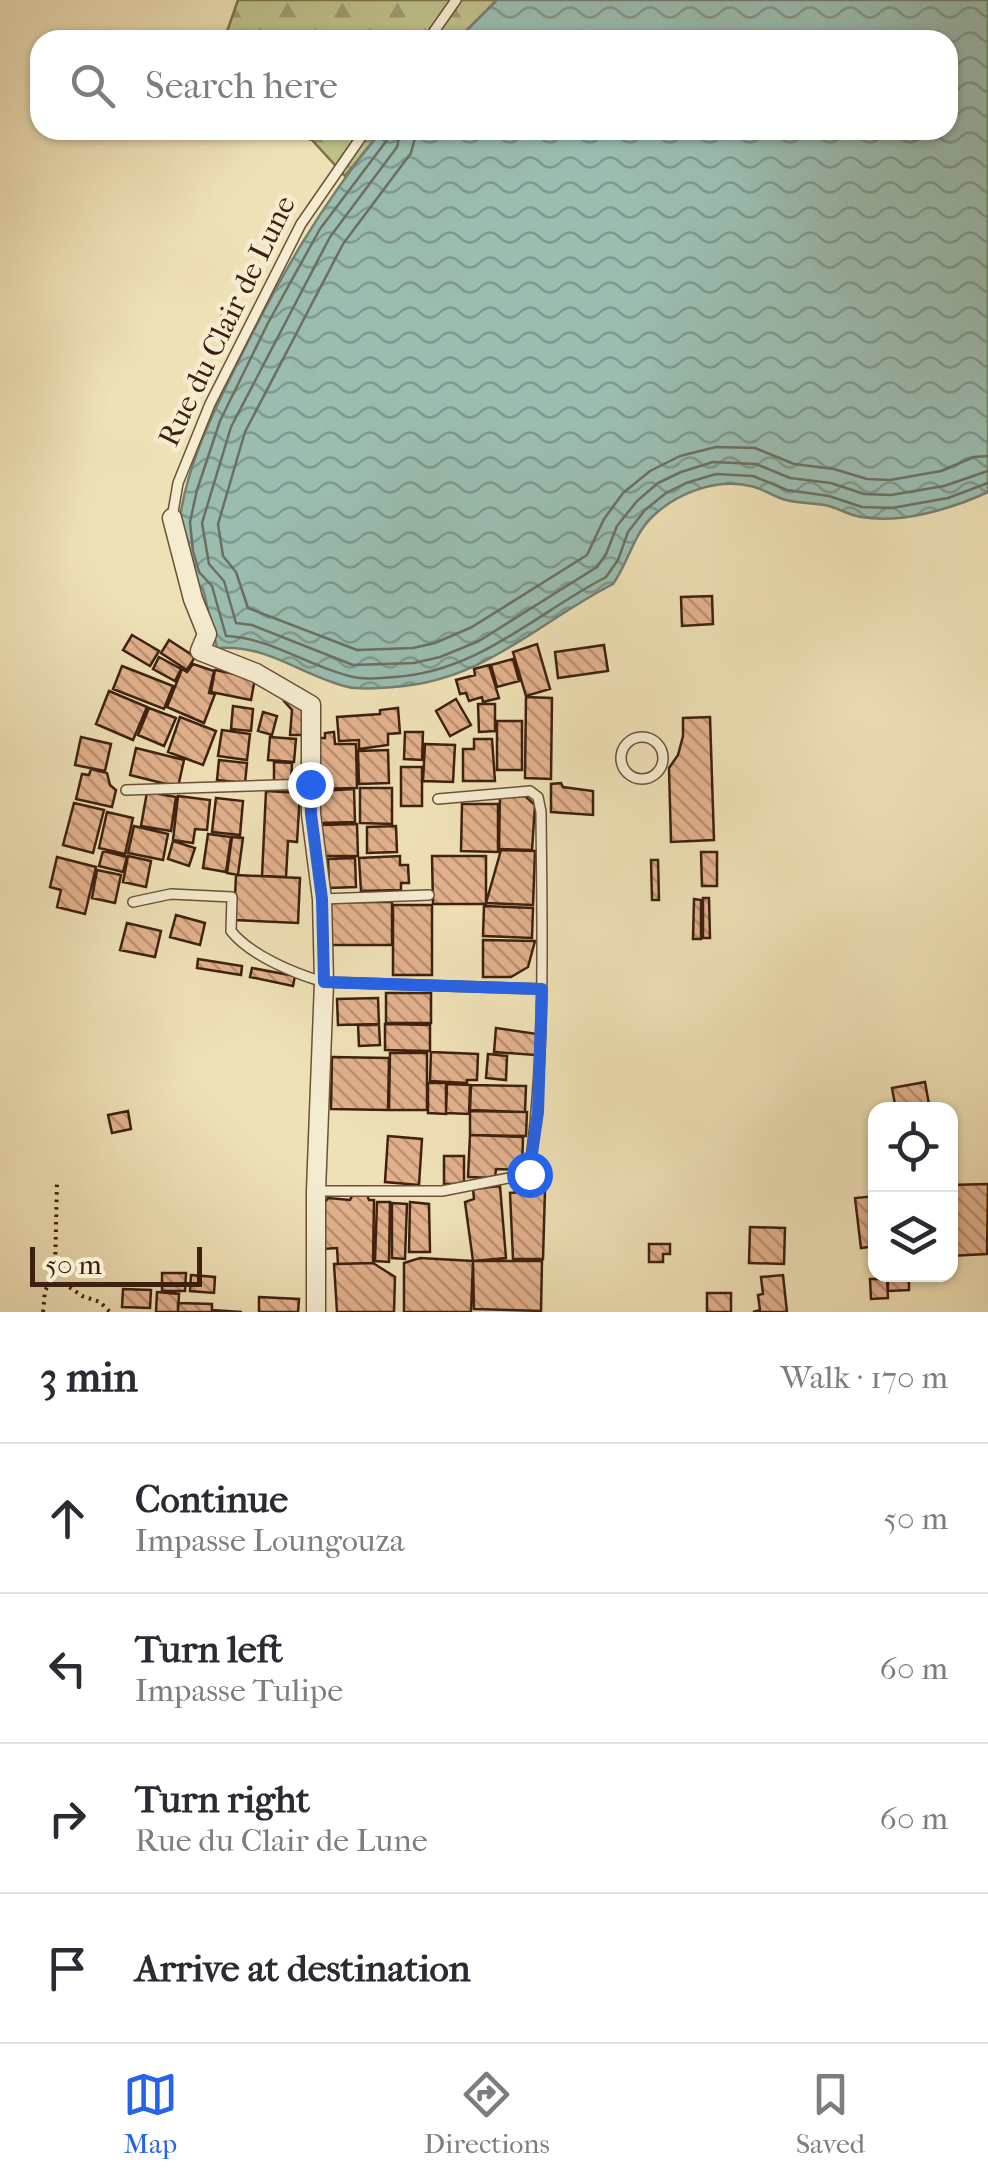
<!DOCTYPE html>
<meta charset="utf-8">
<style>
:root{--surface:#fff;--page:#f2f2f3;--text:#2b2b33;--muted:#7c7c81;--line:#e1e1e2;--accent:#2563eb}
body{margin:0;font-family:"IM FELL French Canon",serif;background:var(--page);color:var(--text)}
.controls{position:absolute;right:30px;bottom:30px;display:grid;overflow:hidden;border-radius:20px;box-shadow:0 2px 8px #0004}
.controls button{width:90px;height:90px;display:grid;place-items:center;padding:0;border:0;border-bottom:2px solid var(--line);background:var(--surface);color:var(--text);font:50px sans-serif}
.scale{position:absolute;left:30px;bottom:25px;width:172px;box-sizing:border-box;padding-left:10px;border:5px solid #3d210f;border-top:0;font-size:28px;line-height:35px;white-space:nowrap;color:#3d210f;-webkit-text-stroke:8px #f5ecd0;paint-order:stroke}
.stop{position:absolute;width:30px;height:30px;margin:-22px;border:8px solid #2563eb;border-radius:50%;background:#fff}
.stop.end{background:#2563eb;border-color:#fff;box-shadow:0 2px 10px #0008}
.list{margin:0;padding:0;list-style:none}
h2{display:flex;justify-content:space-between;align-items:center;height:130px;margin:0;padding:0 40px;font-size:42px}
h2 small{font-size:32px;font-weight:400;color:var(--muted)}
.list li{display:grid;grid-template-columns:65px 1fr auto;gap:30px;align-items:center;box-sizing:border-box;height:150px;padding:0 40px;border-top:2px solid var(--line)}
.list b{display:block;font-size:38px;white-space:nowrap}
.list p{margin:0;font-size:32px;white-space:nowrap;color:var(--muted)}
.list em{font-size:32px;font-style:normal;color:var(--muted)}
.icon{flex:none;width:55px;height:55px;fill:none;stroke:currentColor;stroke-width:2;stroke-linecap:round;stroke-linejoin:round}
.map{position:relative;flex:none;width:988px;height:1312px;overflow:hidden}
.search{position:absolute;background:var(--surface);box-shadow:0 2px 8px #0004;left:30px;right:30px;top:30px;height:110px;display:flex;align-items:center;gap:25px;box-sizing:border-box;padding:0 35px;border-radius:30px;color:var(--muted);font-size:38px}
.sheet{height:730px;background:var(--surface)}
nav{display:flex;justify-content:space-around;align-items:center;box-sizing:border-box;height:140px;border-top:2px solid var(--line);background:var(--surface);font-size:28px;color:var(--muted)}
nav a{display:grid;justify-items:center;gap:5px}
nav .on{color:var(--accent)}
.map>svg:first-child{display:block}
.forest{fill:url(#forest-firs);stroke:#7e714c;stroke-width:2.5}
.water{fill:url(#water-waves);stroke:#757f70;stroke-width:2.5}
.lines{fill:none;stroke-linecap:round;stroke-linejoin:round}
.shore{stroke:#6c6f60;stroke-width:2.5}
.building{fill:url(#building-back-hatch);stroke:#3d210f;stroke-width:2.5}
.lane-casing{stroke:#6a5139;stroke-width:12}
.street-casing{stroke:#6a5139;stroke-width:21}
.path{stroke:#3d210f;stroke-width:4;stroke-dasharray:2.5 5;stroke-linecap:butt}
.lane{stroke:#f5ecd0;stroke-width:9}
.street{stroke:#f5ecd0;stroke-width:18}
.route{stroke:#2563eb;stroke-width:12}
.labels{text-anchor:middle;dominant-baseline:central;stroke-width:9;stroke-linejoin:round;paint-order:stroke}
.street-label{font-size:30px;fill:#3d210f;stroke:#f5ecd0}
</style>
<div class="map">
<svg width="988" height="1312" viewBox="0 0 988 1312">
<defs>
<pattern id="forest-firs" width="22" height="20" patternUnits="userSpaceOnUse" patternTransform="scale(2.5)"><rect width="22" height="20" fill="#bfc18a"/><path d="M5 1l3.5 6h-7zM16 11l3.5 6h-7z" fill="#9c9c6f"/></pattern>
<pattern id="water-waves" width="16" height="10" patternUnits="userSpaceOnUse" patternTransform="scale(2.5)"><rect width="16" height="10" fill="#9abdb0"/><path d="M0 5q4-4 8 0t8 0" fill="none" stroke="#7f998e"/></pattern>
<pattern id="building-back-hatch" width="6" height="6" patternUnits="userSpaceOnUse" patternTransform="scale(2.5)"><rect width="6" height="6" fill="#e3b28d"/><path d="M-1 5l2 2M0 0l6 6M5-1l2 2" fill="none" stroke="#b99072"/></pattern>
</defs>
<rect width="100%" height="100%" fill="#efe1b6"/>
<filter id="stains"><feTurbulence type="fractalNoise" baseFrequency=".002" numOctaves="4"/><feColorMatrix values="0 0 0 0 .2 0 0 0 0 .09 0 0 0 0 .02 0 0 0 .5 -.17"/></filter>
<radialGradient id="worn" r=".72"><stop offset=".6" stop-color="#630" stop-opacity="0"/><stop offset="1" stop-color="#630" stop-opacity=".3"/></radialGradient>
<path class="forest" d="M238 0H497L457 40H224Z
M277 130H382L345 176 312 140Z"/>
<path class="water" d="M497 0H988V492C951 509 902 524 861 517 848 515 837 507 824 505 812 503 798 503 786 500 773 497 763 488 750 486 716 478 676 493 651 518 633 536 628 563 613 584 537 623 484 681 394 687 379 688 362 690 348 687 300 675 268 644 217 648L203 589 190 578C186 560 178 536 180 518 187 465 213 413 236 366 279 278 320 206 382 130H948V40H457Z"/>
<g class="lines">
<path class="shore" d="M389 130 387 140 320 229 268 323 220 421 197 490 190 522 193 551 199 572 212 586 226 636C270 638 306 665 349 676 363 680 379 678 394 677 478 672 535 614 606 577L618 560 628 532 645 510 666 493 686 483 716 474 753 476 787 490 829 496 862 507 892 508 948 498 988 483
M401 130 397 147 330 237 231 427 202 523 209 564 224 581 236 623 252 625 353 665 414 663 440 657 479 641 597 567 606 554 617 526 637 501 658 483 681 472 713 462 756 464 790 478 831 483 864 494 891 495 944 486 988 471
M417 130 411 153 343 244 245 432 218 524 223 556 236 572 248 608 357 650 413 648 435 643 472 627 587 555 604 519 623 493 650 471 680 456 716 447 755 448 794 464 834 469 867 479 890 480 941 471 974 457 988 456"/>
</g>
<path class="building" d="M228 305 242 312 233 328 219 320Z
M712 596 713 624 682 626 681 597Z
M132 635 159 651 150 666 123 650Z
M169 640 195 657 187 670 161 653Z
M537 644 550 689 526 696 513 652Z
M604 645 608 671 558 678 555 652Z
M159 657 181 669 175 681 153 669Z
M513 659 519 681 497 687 491 665Z
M193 664 214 671 209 693 215 694 204 723 167 707 182 669 187 672Z
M489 665 499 698 483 702 482 697 469 701 466 693 460 694 456 680 475 675 474 669Z
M122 666 173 686 164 709 113 689Z
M215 670 255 678 251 700 211 692Z
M109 691 147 707 133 740 96 724Z
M291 695 310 711 309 735H290L292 710 284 701Z
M526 697 552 698 551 779 525 778Z
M456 699 471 725 450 736 436 711Z
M478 704H495V731L479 732Z
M233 706 253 709 251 731 231 729Z
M149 708 176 718 164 746 138 735Z
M398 708 400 733 388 734V745L359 749V740L339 741 337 717 380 714V710Z
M263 712 277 716 272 735 258 731Z
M180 717 216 731 203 765 168 752Z
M710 717 714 840 671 842 669 768 678 755 683 736V718Z
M497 721H522V770H497Z
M222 730 250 734 247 760 218 756Z
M334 732 335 744H356L357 788 315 789 314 738H325V733Z
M405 732H423L422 760 404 759Z
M81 737 111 744 105 771 75 765Z
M270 737 296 739 294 762 268 760Z
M474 739H492L495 781H463V749H474Z
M425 744 455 745 453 782 423 781Z
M136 748 184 760 178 787 130 775Z
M388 750 389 783 359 784 358 751Z
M219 760 247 763 245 783 217 780Z
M274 762 292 763 291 784 274 783Z
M401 767H422V806H401Z
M91 769 107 773 110 785 116 790 112 807 76 799 82 774 89 775Z
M561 783 563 787 593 791V815L551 812V784Z
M360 788H392V824L360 823Z
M354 789 355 822 320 823 319 791Z
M266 791 300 793 297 842 288 841 286 877 262 876Z
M147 792 176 797 171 831 141 826Z
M500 795 525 796 535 805 532 850 499 849Z
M178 796 210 800 207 830 195 829 193 843 173 840Z
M216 798 243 801 240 835 212 832Z
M74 803 104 810 93 853 63 845Z
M462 804H498V852L461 851Z
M107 812 133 818 125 854 99 848Z
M357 824 358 856H322L321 825Z
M134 826 168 834 163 860 128 853Z
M396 826 397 852 367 853V827Z
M208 834 231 837 226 872 203 868Z
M232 837 243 838 238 875 227 873Z
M173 841 195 848 189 866 168 859Z
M501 850 535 851 533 905 486 903Z
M103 851 127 857 123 872 99 866Z
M701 852H717V886H702Z
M128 856 151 861 146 887 123 882Z
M400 856V865H408L409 883H401V890L361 891 359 858Z
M432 856H486V904H433Z
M57 857 96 867 85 914 57 907 61 890 50 887Z
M355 858 356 887 329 888 328 859Z
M651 860H658L659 900H652Z
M97 870 121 875 115 903 92 898Z
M236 875 300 878 298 923 234 920Z
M703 898H709L710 938H703Z
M694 899 701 900V939H693Z
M328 902H392V945H329Z
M393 905H432V975H393Z
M484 906 533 908 532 938 483 936Z
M176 915 205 923 200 945 170 937Z
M127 923 161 931 155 957 120 950Z
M483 940 535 941 528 967 511 977H483Z
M198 959 242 966 241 975 197 968Z
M252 968 295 976 293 986 250 977Z
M386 993H431V1023H386Z
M378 998 379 1024 338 1025 337 999Z
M385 1024 430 1025V1051L385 1050Z
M358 1025H379L380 1045 359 1046Z
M496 1028 537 1034 535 1055 494 1052Z
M431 1052 478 1054 477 1080H467V1083L430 1081Z
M390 1053H427V1110H389Z
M488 1054 507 1056 506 1080 486 1078Z
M332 1057 389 1058 388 1110 331 1109Z
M925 1082 930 1110H896L892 1088Z
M428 1083H446V1114L428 1113Z
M447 1084 470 1085 469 1114 446 1113Z
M471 1085 526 1086 525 1112 470 1110Z
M128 1111 131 1129 112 1133 108 1115Z
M470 1111 527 1112 526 1136 470 1135Z
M470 1135 523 1137 522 1170 496 1169 495 1178 468 1177Z
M388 1136 422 1139 419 1185 385 1182Z
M444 1156H464V1184H444Z
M988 1184 987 1254 950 1256V1185Z
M500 1186 506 1258 473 1261 465 1202 474 1199 473 1189Z
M545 1190 543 1259H513L510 1193Z
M367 1195 369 1200H374L373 1263 338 1264 337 1248 323 1249 322 1206 328 1198 350 1200 352 1196Z
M876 1196V1246L861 1248 855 1198Z
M377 1202H390L389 1262 375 1261Z
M410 1202 429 1204 430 1252H409Z
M392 1203 407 1204 405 1259 392 1258Z
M750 1227 785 1228 784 1264 749 1263Z
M649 1244H670V1254H663V1262H649Z
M420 1258 473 1261 471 1312H404V1263Z
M473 1261H542L541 1311 474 1309Z
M373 1263 395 1277 394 1312H337L334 1264Z
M162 1273H186L185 1291H162Z
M191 1275 215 1277 214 1293 190 1291Z
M783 1275 787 1312H753L760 1310 758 1295 763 1294 761 1277Z
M909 1278V1290L888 1291V1279Z
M870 1279H887L888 1298 871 1299Z
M123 1289 151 1290 150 1308 122 1307Z
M157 1292 179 1294 178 1312H156Z
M707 1293H731V1312H707Z
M259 1297 299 1299 298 1312H259Z
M178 1303 212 1304V1310L242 1312H178Z"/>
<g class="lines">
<defs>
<path id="lane" d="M428 40 456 0
M172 518 178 483 210 404 301 224 366 130
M621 758a21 21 0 1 1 42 0a21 21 0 1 1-42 0Z
M126 790 310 784
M322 899 429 895
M133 902 171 894 232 897 231 931C250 955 295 974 324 982L542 989
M316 1191H442L529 1174C546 1054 542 932 541 812L538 797 530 791 438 799"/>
<path id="street" d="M172 518 193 599 207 634 200 651 256 673 311 705V814L322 899 324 982 316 1191V1312"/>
</defs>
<use href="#lane" class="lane-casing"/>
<use href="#street" class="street-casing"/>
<path class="path" d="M48 1285 65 1284 82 1296 100 1302 110 1312
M43 1312 45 1291 55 1272 57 1182"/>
<use href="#lane" class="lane"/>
<use href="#street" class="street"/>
</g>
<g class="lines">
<path class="route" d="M310 784 311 814 322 899 324 982 542 989 538 1112 529 1174"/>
</g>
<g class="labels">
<g class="street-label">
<text transform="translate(227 321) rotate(-64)">Rue du Clair de Lune</text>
</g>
</g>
<rect width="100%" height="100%" filter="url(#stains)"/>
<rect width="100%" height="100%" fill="url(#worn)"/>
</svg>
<div class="controls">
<button><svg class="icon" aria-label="locate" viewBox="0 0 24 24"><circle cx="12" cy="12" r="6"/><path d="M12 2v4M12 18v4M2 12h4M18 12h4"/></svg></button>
<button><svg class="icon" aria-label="layers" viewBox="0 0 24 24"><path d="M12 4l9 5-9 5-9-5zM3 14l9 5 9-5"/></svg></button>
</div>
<div class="scale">50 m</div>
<div class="stop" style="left:529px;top:1174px"></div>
<div class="stop end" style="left:310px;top:784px"></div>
<div class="search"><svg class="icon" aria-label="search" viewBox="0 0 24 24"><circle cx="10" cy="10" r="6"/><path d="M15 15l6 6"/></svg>Search here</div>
</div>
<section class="sheet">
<h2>3 min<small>Walk · 170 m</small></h2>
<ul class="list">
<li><svg class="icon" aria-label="ahead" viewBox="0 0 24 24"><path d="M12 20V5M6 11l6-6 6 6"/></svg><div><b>Continue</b><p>Impasse Loungouza</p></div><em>50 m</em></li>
<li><svg class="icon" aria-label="left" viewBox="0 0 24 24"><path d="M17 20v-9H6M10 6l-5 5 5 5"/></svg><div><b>Turn left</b><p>Impasse Tulipe</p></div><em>60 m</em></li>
<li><svg class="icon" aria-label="right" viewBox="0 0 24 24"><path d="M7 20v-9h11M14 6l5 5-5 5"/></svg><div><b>Turn right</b><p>Rue du Clair de Lune</p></div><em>60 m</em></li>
<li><svg class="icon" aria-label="arrive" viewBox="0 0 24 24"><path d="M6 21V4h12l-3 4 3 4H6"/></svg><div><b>Arrive at destination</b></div></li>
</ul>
</section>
<nav>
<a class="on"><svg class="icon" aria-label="map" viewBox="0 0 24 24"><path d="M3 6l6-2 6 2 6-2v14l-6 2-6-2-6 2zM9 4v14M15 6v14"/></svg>Map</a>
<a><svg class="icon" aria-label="directions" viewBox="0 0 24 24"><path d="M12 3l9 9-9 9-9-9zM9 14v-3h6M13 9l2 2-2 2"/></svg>Directions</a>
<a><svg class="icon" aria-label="saved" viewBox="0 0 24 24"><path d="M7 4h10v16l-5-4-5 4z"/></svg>Saved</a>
</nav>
